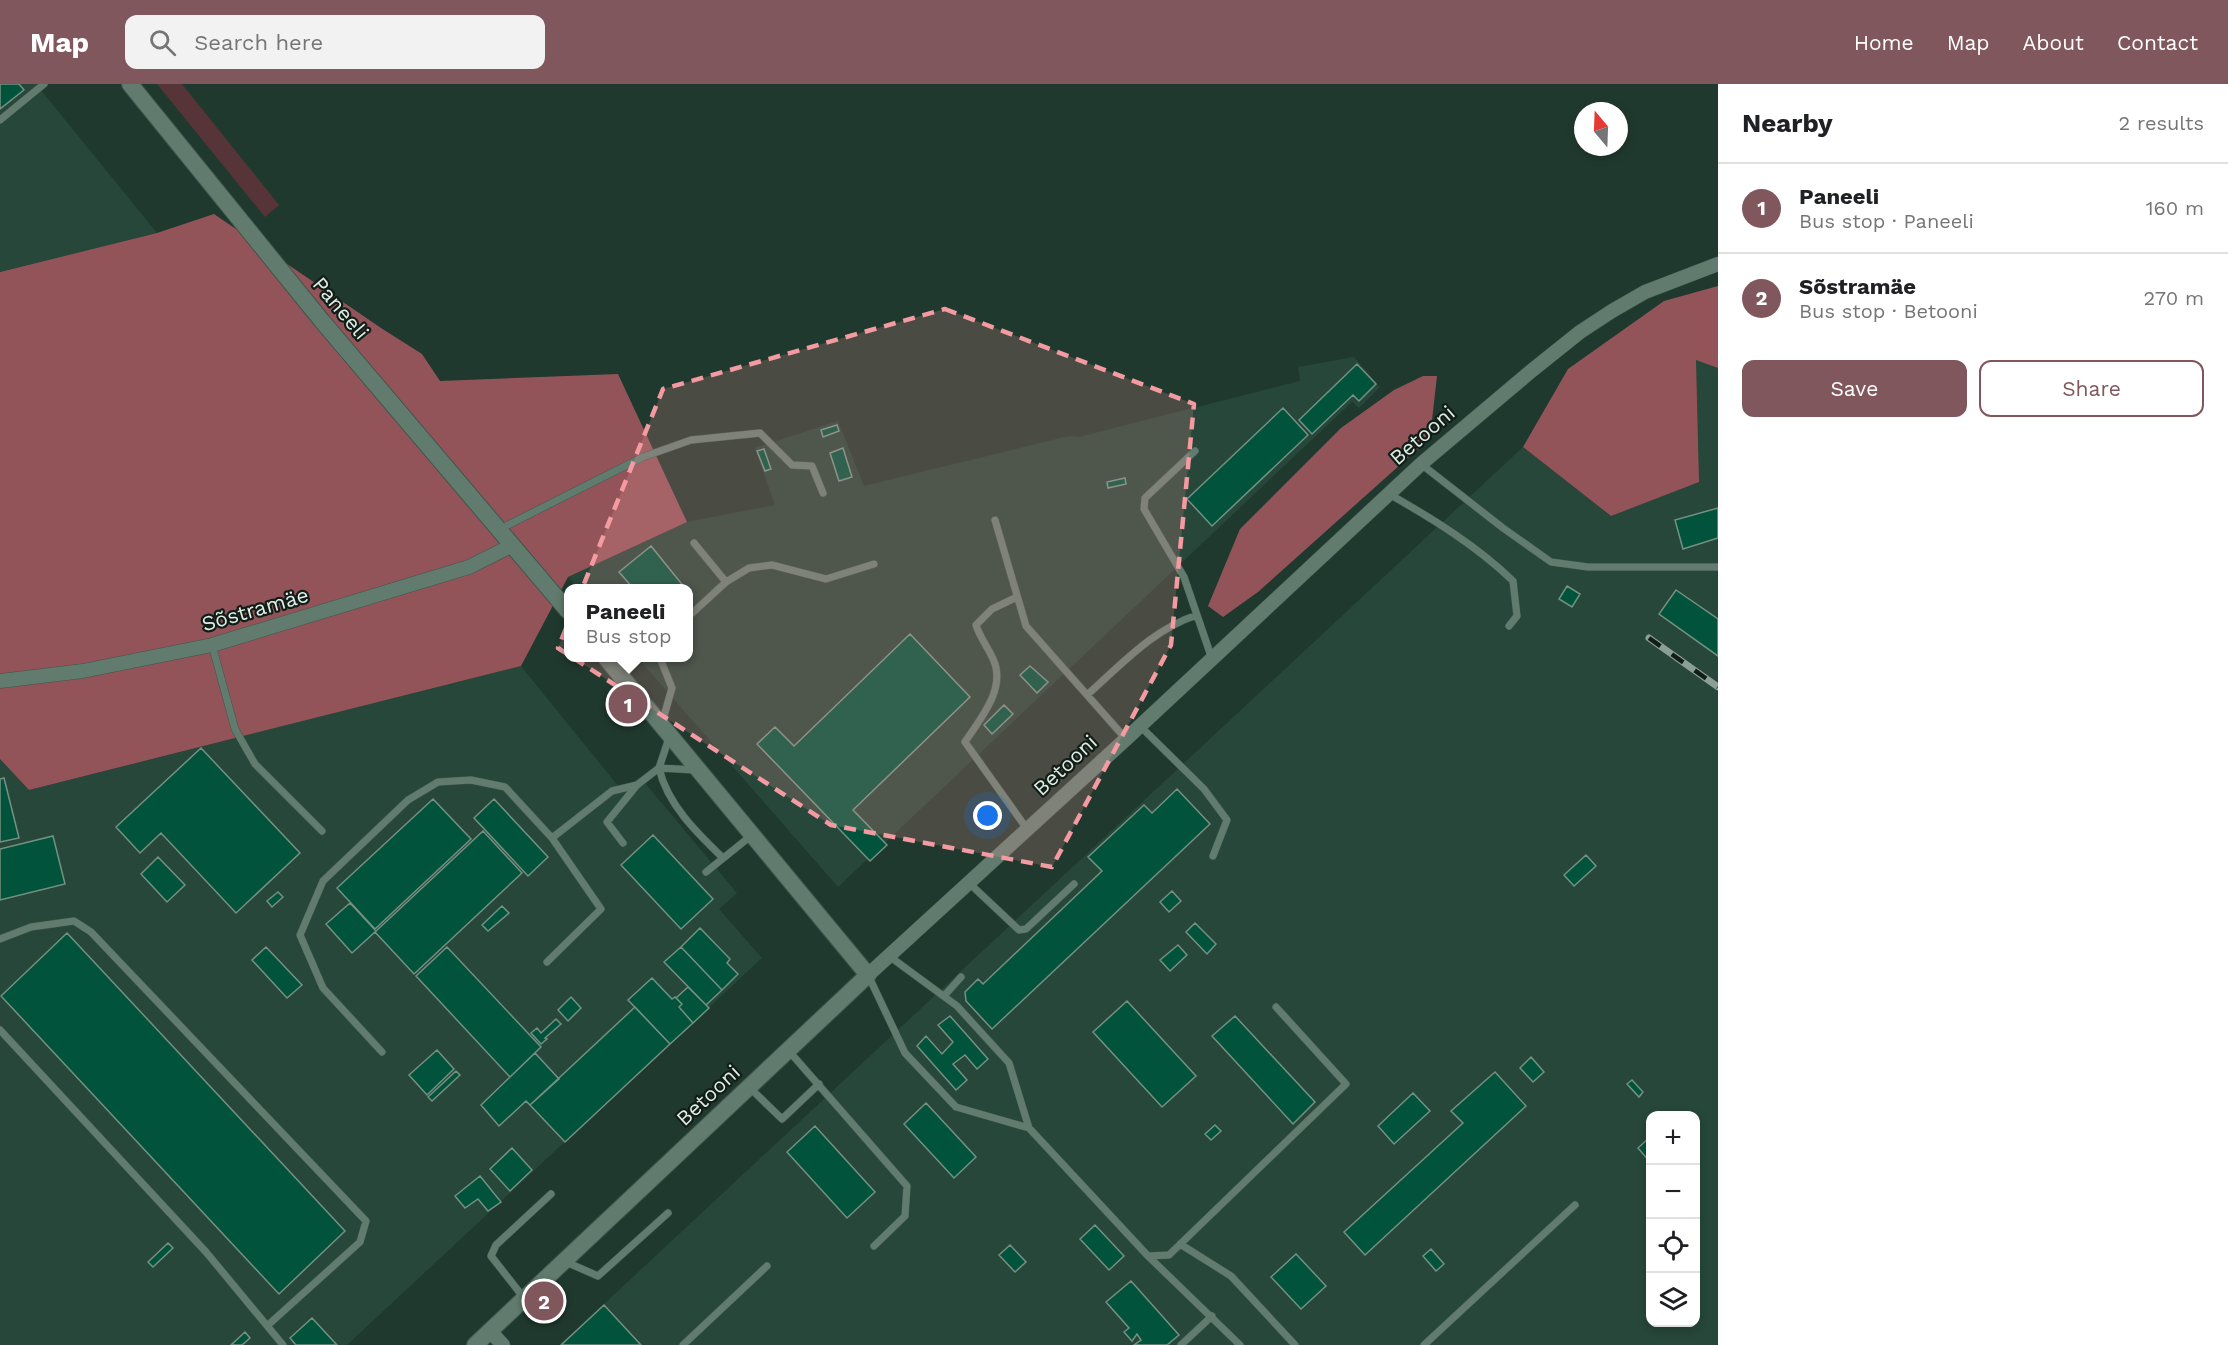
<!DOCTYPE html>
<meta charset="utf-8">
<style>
:root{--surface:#fff;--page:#f2f2f2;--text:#202124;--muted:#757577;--line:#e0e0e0;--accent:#7f575c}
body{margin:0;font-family:"Work Sans",sans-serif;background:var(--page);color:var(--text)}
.controls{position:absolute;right:18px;bottom:18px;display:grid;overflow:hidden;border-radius:12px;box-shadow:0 3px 9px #0003}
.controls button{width:54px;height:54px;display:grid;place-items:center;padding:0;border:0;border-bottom:2px solid var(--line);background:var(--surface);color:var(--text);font:30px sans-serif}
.compass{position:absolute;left:1574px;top:18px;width:54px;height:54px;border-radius:50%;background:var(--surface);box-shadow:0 3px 9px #0003;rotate:341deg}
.you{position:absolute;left:988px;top:732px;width:21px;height:21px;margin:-15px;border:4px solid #fff;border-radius:50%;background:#1a73e8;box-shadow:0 0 0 9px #1a73e833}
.badge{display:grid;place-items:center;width:39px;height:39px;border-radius:50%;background:var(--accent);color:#fff;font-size:20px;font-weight:700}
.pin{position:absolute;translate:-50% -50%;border:3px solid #fff;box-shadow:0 2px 6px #0006}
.popup{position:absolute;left:564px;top:500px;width:129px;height:78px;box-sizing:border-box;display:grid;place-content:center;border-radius:12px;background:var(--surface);filter:drop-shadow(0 2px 4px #0005);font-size:20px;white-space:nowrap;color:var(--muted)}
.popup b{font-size:22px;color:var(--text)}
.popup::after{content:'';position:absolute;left:50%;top:100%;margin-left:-12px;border:12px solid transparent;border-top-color:var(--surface)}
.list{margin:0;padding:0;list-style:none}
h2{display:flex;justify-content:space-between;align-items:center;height:78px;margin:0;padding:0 24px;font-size:26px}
h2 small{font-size:20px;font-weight:400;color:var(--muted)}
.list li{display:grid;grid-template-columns:39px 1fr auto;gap:18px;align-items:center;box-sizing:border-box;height:90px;padding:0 24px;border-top:2px solid var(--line)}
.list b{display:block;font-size:22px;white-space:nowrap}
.list p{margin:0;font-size:20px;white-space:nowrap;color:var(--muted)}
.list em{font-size:20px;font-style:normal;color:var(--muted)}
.actions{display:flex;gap:12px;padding:18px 24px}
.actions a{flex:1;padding:14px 0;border:2px solid var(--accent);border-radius:12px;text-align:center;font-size:21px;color:var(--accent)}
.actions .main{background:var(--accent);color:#fff}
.icon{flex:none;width:33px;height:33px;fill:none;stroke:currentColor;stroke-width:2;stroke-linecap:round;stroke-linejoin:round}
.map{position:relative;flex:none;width:1718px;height:1261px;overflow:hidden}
header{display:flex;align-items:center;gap:36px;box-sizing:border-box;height:84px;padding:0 30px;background:var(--accent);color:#fff}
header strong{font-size:28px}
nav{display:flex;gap:33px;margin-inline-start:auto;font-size:21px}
.search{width:420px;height:54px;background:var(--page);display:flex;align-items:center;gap:15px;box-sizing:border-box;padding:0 21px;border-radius:12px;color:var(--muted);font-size:22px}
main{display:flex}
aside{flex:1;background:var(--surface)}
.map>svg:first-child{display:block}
.built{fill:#264739;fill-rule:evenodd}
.green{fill:#573437}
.forest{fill:#925459}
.building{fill:#01543b;stroke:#759083;stroke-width:1.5}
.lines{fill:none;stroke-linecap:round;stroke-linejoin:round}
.service-casing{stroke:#3f554c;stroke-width:8}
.minor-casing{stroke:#3f554c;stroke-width:15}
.tertiary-casing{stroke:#3f554c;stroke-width:18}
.service{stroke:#617c6f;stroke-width:7}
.minor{stroke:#617c6f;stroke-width:14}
.tertiary{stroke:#617c6f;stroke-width:16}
.rail-casing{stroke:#8c9f96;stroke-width:7}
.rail{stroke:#121d18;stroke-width:4.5;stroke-dasharray:14;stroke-linecap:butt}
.marked{fill:#f49aa1;fill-opacity:0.2;stroke:#f49aa1;stroke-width:4.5;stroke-dasharray:12 8;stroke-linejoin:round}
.labels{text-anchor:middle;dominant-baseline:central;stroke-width:4.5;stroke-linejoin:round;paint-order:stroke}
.street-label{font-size:21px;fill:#deede5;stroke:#121d18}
</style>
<header>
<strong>Map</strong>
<div class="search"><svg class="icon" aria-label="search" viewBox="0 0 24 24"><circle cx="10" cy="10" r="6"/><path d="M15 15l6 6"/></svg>Search here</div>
<nav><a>Home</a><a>Map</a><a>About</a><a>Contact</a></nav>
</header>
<main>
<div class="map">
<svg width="1718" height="1261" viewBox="0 0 1718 1261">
<rect width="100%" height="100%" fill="#20392e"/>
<path class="built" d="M0 0H36L157 149 0 188Z
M1354 273 1380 303 1359 324 1352 318 838 803 638 574H688V504H578L568 493 687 438 775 421 755 364 838 337 864 402 1069 352 1079 353 1300 297 1298 283Z
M1696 275 1718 284V1261H560L1523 363 1611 432ZM1650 1032H1696V1238H1650Z
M521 582 623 708 640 693 737 809 719 825 762 874 347 1261H0V675L29 706Z"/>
<path class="green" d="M157 0H182L279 121 265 133Z"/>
<path class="forest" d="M214 130 381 244 422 270 440 297 618 290 687 438 568 493 521 582 29 706 0 675V188L157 149Z
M1718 202V284L1696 276 1699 398 1611 432 1523 363 1568 285 1664 217Z
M1423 292H1437L1430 354 1258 508 1223 533 1208 522 1240 445 1341 344 1394 306Z"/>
<path class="building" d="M0 0H19L24 6 0 25Z
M1357 280 1376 300 1359 317 1353 311 1312 350 1299 336Z
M1283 324 1308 351 1212 442 1187 415Z
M837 341 839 347 823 353 821 346Z
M843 364 852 393 839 397 830 369Z
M764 365 771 385 765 387 757 367Z
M1125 394 1126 400 1108 404 1107 398Z
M1718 424V454L1683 465 1675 436Z
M651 462 685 504H633L619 488Z
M1567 502 1580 510 1572 523 1559 515Z
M1676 506 1718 535V572L1659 530Z
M910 550 970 613 853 726 887 761 870 777 757 660 775 643 794 662Z
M1030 582 1048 598 1037 609 1020 591Z
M1004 621 1013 630 992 650 984 641Z
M201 664 300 769 236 829 161 749 140 769 116 743Z
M4 694 19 754 0 758V695Z
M1177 705 1210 740 992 945 966 917 965 908 978 895 983 900 1102 787 1088 773 1144 721 1152 729Z
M433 715 471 755 375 845 337 804Z
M494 715 548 773 528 792 474 734Z
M483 747 522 789 414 890 375 848Z
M653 751 713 815 681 845 621 781Z
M53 752 65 800 0 816V765Z
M1586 771 1596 782 1574 802 1564 791Z
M158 773 185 801 167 818 141 790Z
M1172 807 1181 817 1169 828 1160 818Z
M278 808 283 813 272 823 267 817Z
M350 819 376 847 352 869 326 840Z
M502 822 509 829 488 847 482 841Z
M1195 839 1216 860 1207 870 1186 848Z
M700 844 730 875 727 879 738 890 722 906 681 863Z
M67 849 345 1147 279 1210 1 912Z
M1178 861 1187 871 1170 887 1160 876Z
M266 863 302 901 287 914 252 876Z
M447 863 541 963 510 993 416 892Z
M681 863 722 906 706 921 664 878Z
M652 894 672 915 675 913 682 920 679 923 693 939 670 960 628 916Z
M688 903 709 924 693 939 679 923 682 920 676 914Z
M571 913 581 924 568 937 558 926Z
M1127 917 1196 992 1162 1023 1093 948Z
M635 923 670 960 565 1058 530 1021Z
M950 932 988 975 977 985 965 971 953 980 967 996 956 1006 917 962 926 952 942 970 953 958 938 941Z
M1235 932 1315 1018 1293 1040 1212 952Z
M556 935 561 940 545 954 547 955 541 960 531 949 537 944 541 949Z
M437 966 454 985 427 1011 409 991Z
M535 969 559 995 530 1021 526 1017 499 1042 481 1021Z
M1531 973 1544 988 1533 998 1520 984Z
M456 987 460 991 432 1017 428 1013Z
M1495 988 1526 1022 1365 1171 1344 1148 1463 1039 1451 1027Z
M1632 996 1643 1008 1639 1013 1627 1000Z
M1413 1009 1430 1027 1394 1060 1378 1042Z
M926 1019 976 1073 954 1094 904 1040Z
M1215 1041 1221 1047 1211 1056 1205 1050Z
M815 1042 875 1108 847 1134 787 1068Z
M1649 1054 1650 1055V1078L1638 1064Z
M512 1064 532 1086 510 1107 490 1085Z
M480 1092 501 1118 488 1127 478 1115 465 1124 455 1112Z
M1095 1141 1124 1172 1109 1186 1080 1155Z
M168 1159 173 1164 153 1183 148 1178Z
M1010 1161 1026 1178 1015 1188 999 1171Z
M1431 1165 1444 1180 1436 1187 1423 1172Z
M1296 1170 1326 1202 1301 1225 1271 1193Z
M1131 1197 1179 1251 1167 1261H1134L1141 1256 1137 1250 1132 1257 1124 1248 1129 1244 1106 1218Z
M604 1221 641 1261H561Z
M312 1234 337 1261H296L290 1254Z
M245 1248 250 1254 242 1261H231Z"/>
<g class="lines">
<defs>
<path id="service" d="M0 36 44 0
M1195 367 1145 414 1144 425 1184 493 1212 575
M1421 380 1503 444 1551 478 1588 483H1718
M1389 410C1433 435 1477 462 1513 497L1517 532 1509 542
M995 436 1026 542 1126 655
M500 445 643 373 691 356 760 349 792 381 812 382 823 409
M726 498 749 484 772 481 826 495 874 480
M1017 513 992 525 976 541C980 554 988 563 993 575 1007 604 980 635 965 658L1027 745
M688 533 726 498 694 459
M212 561 235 645 255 680 322 747
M660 574 672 604 662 639
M1087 611C1121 581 1153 545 1197 531
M1140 642 1204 705 1227 736 1213 772
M696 686 659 684C667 720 697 749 723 774
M623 759 607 738 637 701 659 684 669 654
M706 788 752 751
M969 799 1019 846 1026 845 1074 800
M0 855 31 843 74 837 91 848 366 1137 360 1158 267 1242
M889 872 957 922 1009 979 1029 1044
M547 878 601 825 552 754 612 707 637 701
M869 893 905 969 956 1023 1029 1044 1148 1172 1169 1171 1346 1000 1276 923
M944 912 961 893
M0 946 206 1168 283 1261
M788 966 907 1102 905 1132 874 1162
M382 968 323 904 300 851 323 797 408 716 438 698 471 696 505 703 552 754
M749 1003 782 1035 819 1000
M1180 1160 1231 1192 1295 1261
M1148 1172 1240 1261
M566 1178 598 1192 668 1129
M524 1214 491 1172 496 1161 551 1110
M683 1261 767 1182
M1181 1261 1212 1232
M1424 1261 1575 1121"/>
<path id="minor" d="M0 597 83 587 212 561 469 483 513 461
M868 891 1126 655 1421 380 1530 288 1580 248 1612 227 1645 208 1718 180
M490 1247 503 1261"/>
<path id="tertiary" d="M130 0 322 237 568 527
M475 1261 868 891 606 574"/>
</defs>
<use href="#service" class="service-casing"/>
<use href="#minor" class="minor-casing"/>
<use href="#tertiary" class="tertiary-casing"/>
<use href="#service" class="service"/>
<use href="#minor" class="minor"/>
<use href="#tertiary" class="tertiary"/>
<defs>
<path id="rail" d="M1649 554 1718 603"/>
</defs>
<use href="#rail" class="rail-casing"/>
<use href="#rail" class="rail"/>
</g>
<path class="marked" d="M945 225 1194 320 1171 561 1052 783 831 741 558 564 663 305Z"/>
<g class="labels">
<g class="street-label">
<text transform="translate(341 224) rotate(50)">Paneeli</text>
<text transform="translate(1422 351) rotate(-41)">Betooni</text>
<text transform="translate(255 525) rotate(-16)">Sõstramäe</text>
<text transform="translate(1065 681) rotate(-43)">Betooni</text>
<text transform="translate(708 1011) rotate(-43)">Betooni</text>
</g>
</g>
</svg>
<div class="controls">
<button>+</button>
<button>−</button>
<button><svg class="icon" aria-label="locate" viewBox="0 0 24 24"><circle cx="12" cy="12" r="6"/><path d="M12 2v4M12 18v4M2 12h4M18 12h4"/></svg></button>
<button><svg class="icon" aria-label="layers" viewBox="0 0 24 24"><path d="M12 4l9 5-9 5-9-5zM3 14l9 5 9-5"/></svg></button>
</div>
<svg class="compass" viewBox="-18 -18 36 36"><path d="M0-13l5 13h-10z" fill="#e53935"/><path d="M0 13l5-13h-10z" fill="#757577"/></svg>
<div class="you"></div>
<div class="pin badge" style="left:628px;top:620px">1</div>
<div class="popup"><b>Paneeli</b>Bus stop</div>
<div class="pin badge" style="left:544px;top:1217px">2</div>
</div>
<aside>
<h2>Nearby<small>2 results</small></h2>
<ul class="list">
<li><span class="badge">1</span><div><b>Paneeli</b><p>Bus stop · Paneeli</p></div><em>160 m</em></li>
<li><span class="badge">2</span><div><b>Sõstramäe</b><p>Bus stop · Betooni</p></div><em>270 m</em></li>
</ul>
<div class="actions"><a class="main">Save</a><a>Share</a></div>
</aside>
</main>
